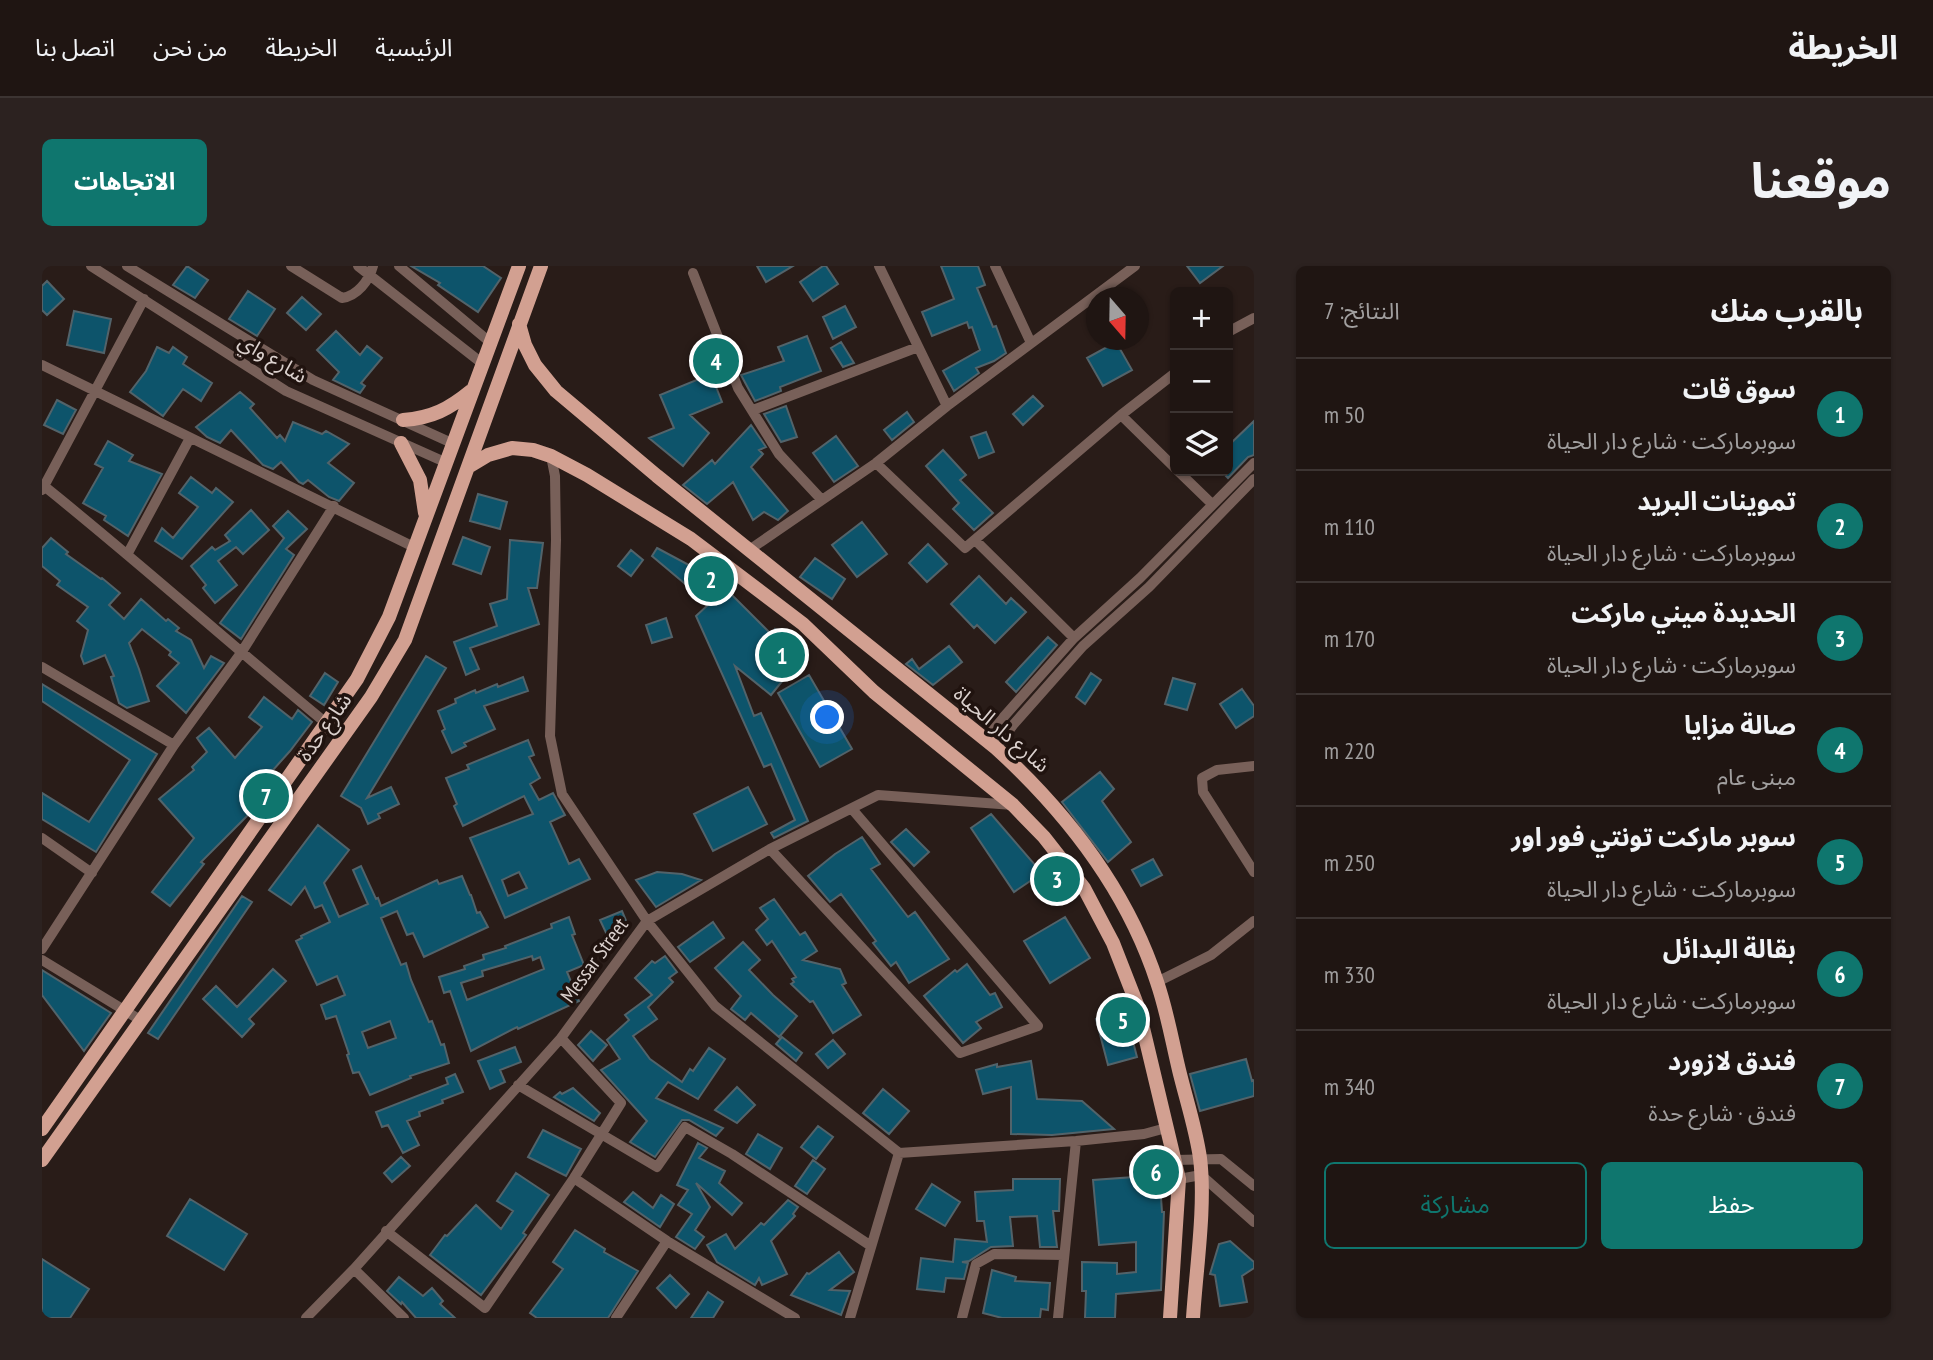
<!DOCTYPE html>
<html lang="ar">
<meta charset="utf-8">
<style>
:root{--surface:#1f1512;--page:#2c2220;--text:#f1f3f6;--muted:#a19f9f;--line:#3c3432;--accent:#0f766e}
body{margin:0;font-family:"PT Sans Narrow","Noto Sans Arabic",sans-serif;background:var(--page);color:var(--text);direction:rtl}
.controls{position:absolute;right:21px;top:21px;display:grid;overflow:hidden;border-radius:10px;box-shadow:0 2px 5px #0004}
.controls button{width:63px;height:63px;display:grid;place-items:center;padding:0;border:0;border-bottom:2px solid var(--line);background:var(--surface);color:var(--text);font:35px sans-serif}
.compass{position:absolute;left:1044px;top:21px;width:63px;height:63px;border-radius:50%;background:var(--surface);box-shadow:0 2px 5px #0004;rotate:160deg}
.you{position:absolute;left:786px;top:452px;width:24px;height:24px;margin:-18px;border:5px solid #fff;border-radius:50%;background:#1a73e8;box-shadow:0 0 0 10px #1a73e833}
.badge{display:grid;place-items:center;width:46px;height:46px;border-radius:50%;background:var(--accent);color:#fff;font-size:23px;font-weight:700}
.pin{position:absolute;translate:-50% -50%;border:4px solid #fff;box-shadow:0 2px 7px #0006}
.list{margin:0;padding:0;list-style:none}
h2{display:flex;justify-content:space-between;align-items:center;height:91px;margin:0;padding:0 28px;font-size:30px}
h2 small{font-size:23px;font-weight:400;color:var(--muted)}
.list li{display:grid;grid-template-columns:46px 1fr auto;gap:21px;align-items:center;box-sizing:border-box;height:112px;padding:0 28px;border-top:2px solid var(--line)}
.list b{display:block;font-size:26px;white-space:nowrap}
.list p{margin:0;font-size:23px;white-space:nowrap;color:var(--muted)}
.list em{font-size:23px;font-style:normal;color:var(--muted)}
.actions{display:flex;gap:14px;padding:21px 28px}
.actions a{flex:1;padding:16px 0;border:2px solid var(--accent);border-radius:10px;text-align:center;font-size:24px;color:var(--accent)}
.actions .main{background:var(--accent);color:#fff}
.icon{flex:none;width:38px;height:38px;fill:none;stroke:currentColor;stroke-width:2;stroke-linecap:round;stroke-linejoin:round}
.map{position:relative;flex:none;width:1212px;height:1052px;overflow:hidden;direction:ltr;border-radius:10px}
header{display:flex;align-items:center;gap:42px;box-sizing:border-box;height:98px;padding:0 35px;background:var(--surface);border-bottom:2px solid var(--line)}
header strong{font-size:33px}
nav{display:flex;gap:38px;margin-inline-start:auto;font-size:24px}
.intro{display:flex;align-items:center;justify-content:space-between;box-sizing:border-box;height:168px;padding:0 42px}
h1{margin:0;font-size:49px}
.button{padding:18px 32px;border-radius:10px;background:var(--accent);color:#fff;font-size:24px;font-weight:700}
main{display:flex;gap:42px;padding:0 42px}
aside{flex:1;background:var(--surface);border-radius:10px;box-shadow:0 2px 5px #0004}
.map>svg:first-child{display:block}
.building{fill:#0d546b;stroke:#52636a;stroke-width:2;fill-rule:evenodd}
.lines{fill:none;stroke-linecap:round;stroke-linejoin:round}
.minor{stroke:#786059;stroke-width:10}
.major{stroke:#d2a091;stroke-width:14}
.labels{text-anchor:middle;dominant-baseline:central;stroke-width:7;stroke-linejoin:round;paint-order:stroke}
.street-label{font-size:21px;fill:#dbd1ce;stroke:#20130f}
</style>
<header>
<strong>الخريطة</strong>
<nav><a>الرئيسية</a><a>الخريطة</a><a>من نحن</a><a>اتصل بنا</a></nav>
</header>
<div class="intro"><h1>موقعنا</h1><a class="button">الاتجاهات</a></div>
<main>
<aside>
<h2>بالقرب منك<small>النتائج: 7</small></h2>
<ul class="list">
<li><span class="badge">1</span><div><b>سوق قات</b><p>سوبرماركت · شارع دار الحياة</p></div><em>50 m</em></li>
<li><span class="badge">2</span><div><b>تموينات البريد</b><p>سوبرماركت · شارع دار الحياة</p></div><em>110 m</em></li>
<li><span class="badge">3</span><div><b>الحديدة ميني ماركت</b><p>سوبرماركت · شارع دار الحياة</p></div><em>170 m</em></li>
<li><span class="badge">4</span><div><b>صالة مزايا</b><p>مبنى عام</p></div><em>220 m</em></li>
<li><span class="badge">5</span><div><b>سوبر ماركت تونتي فور اور</b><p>سوبرماركت · شارع دار الحياة</p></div><em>250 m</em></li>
<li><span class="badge">6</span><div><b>بقالة البدائل</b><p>سوبرماركت · شارع دار الحياة</p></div><em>330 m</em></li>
<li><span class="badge">7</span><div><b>فندق لازورد</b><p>فندق · شارع حدة</p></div><em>340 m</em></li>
</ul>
<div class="actions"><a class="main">حفظ</a><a>مشاركة</a></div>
</aside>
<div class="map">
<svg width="1212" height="1052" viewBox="0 0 1212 1052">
<rect width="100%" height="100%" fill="#291c18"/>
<path class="building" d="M145 0 166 14 153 32 131 19Z
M369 0H441L459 12 436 46 396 19 398 17Z
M715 0H751L724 16Z
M781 0H784L796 18 771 35 758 16Z
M899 0H936L943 19 935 22 951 61 954 60 964 87 952 95 934 102 937 107 912 125 901 105 938 84 930 61 927 62 925 56 890 70 880 46 912 33Z
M1145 0H1181L1158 17Z
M5 15 22 33 5 49 0 44V20Z
M206 25 233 43 215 70 187 53Z
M260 31 279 48 264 64 245 47Z
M803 40 814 61 791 73 781 51Z
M32 45 69 53 62 87 25 79Z
M294 65 318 89 325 80 340 92 319 117 323 120 318 127 291 114 297 106 275 84Z
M765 70 779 105 738 121 739 125 713 135 699 109 742 95 736 81Z
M799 76 812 97 801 101 789 82Z
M1074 76 1090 104 1061 120 1045 92Z
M115 81 127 87 131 81 145 91 141 98 170 117 159 135 141 123 121 150 88 126 104 105Z
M669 108 680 136 648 149 667 167 641 200 607 172 632 162 618 129Z
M198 126 212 138 208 142 235 172 238 169 243 175 251 156 280 168 284 165 307 178 286 197 312 217 297 235 287 231 266 214 261 218 257 216 239 196 231 203 221 199 189 164 178 177 165 171 154 161Z
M991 130 1001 140 981 159 971 148Z
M15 134 34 144 21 168 2 159Z
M744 140 755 171 739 176 722 148Z
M865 146 872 156 850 174 842 164Z
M1212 155V189L1206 191 1186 212 1179 205H1186V180Z
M709 159 724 181 717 184 721 188 709 201 746 245 736 254 722 246 711 254 691 216 665 238 641 219 670 194 673 198Z
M944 166 952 186 937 192 929 171Z
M794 170 816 200 792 216 771 187Z
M66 175 91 189 87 195 120 208 86 270 62 254 64 250 41 237 61 202 53 198Z
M901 184 924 209 918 214 951 247 932 264 911 243 917 237 884 200Z
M149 211 170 227 174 222 191 236 140 293 113 275 120 262 131 272 156 241 137 227Z
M436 228 465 236 458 263 428 255Z
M209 244 227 264 201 288 194 281 176 295 195 319 173 337 161 322 164 319 149 300 170 281 173 284 188 275 183 269Z
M246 245 265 263 244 283 252 289 199 373 178 357 242 272 231 260Z
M820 256 845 288 815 311 790 279Z
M421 271 448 281 439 308 411 298Z
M9 272 26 286 24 288 59 313 60 312 78 327 67 339 82 353 99 333 124 355 126 353 137 362 134 365 149 374 162 402 169 390 182 397 144 447 115 420 137 397 127 389 129 386 100 363 87 377 97 403 107 435 85 442 77 437 69 411 72 410 63 389 42 398 39 390 46 364 35 355 46 341 15 319 18 315 0 300V282Z
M468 274 501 277 495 322H486L497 358 428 382 437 403 424 409 412 376 455 360 448 338 465 333Z
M886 278 905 298 885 316 867 297Z
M615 282 675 314 729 368 733 363 763 387 729 429 693 400 712 450 719 447 766 555 732 572 729 567 753 554 729 498 722 501 654 350 667 338 610 290Z
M589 284 601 294 589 310 576 300Z
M773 292 803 313 790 333 758 311Z
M937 310 964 338 969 332 984 346 953 377 935 359 932 362 909 338Z
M624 352 630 371 610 377 604 359Z
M1006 371 1015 379 974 426 964 416Z
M907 380 920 396 891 419 864 398 870 393 877 403Z
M384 390 404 402 325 532 349 521 357 538 336 548 338 552 326 558 319 542 299 530Z
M283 407 296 416 282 439 268 430Z
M1049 407 1059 414 1043 438 1034 431Z
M767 409 810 483 778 501 736 427Z
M481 411 486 425 442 440 453 463 422 477 424 480 410 487 400 465 403 463 396 445 414 437 413 433 433 424 434 427 455 418 456 421Z
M1131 412 1153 418 1145 444 1123 438Z
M0 418 115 488 54 586 0 553V527L47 556 88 494 0 435Z
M1200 423 1212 440V450L1194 462 1178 438Z
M222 431 250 453 256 444 270 456 248 485 223 513 228 520 213 542 159 596 162 598 128 640 110 626 152 572 117 533 152 504 150 501 165 486 155 472 167 462 193 492 220 461 207 451Z
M486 474 492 489 487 491 498 512 488 518 497 534 511 527 523 549 508 556 527 598 537 593 548 613 463 652 428 572 491 548 482 530 421 560 412 540 415 538 404 512 427 503 425 499ZM477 606 485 622 466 630 460 614Z
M1058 506 1072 523 1060 535 1089 576 1066 596 1020 536Z
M706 521 725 558 671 585 652 548Z
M949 548 1000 607 972 626 929 562Z
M276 559 307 584 282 617 297 651 326 638 311 604 319 600 334 633 336 632 339 640 395 614 397 618 420 610 428 629H429L435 647 438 646 446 661 382 691 371 667 365 669 355 645 339 652 359 699 364 697 369 714 387 756 390 755 399 779 402 778 407 797 368 810 369 812 328 829 317 806 311 807 305 789 307 788 294 750 284 753 279 739 303 729 295 710 275 719 254 675 260 672 259 670 288 656 280 639 273 642 263 621 249 639 227 624ZM348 755 354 772 326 782 320 766Z
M864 563 887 586 872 600 849 576Z
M820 571 838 598 829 603 866 651 873 646 907 693 867 717 854 696 849 700 831 677 834 675 799 628 788 636 766 610 793 588Z
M1111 593 1120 609 1099 620 1090 604Z
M615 606 640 608 659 614 614 641 594 614Z
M200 630 210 636 116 773 106 767Z
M732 633 758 669 763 666 775 685 761 694 798 703 804 717 800 719 819 749 791 767 771 735 768 736 749 718 752 716 750 713 754 711 730 675 725 679 714 664 726 653 718 642Z
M580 645 587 662 566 671 558 654Z
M527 651 533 668 530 669 542 699 525 706 537 735 476 763 475 761 429 785 408 725 402 727 397 711 423 703 422 700 442 693 441 689 464 682 463 680 510 662 509 658ZM490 690 491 694 498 691 502 703 425 734 419 717 441 710 440 705Z
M1023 651 1048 692 1008 717 982 675Z
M671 656 682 672 648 696 636 681Z
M701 676 718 694 707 704 731 729 755 750 737 771 709 747 703 754 689 743 699 730 673 702Z
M623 690 635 706 627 712 631 716 606 741 615 753 591 770 608 793 640 816 648 803 651 805 667 782 683 793 656 833 626 816 614 832 681 862 674 870 647 854H640L613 891 588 876 605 855 559 804 578 793 565 774 587 754 583 749 610 729 593 712 610 695 613 697Z
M925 698 948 729 953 727 960 741 934 756 939 762 921 777 882 730 913 704 915 706Z
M231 703 244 715 207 753 212 758 200 771 161 733 174 720 195 741Z
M0 704 69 747 42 785 0 729Z
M1083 745 1095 791 1066 799 1054 753Z
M549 765 565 779 551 795 536 779Z
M740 771 760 787 754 795 734 778Z
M791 774 803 788 786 802 774 788Z
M473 781 479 796 458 804 463 816 448 823 436 795Z
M1204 793 1210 815 1212 814V830L1158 845 1148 808Z
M989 795 995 833 1040 835 1072 863 1010 869 969 868V821L941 828 934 804 955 798V801Z
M413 808 421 826 400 834 401 837 377 846 378 850 365 855 377 879 361 887 346 859 340 861 334 846 406 818 404 812Z
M695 821 713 839 695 857 673 844Z
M531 822 558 847 552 855 512 831 518 826 520 828Z
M841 823 867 845 847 868 821 847Z
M776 860 791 871 774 893 759 881Z
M501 864 539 883 524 910 486 891Z
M716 868 740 882 728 903 704 888Z
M656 877 665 882 657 892 683 905 677 917 700 937 690 949 654 917 668 941 653 964 662 971 653 983 634 971 650 948 636 939 646 924 635 919Z
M359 891 368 900 350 916 342 907Z
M771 894 783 903 765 928 753 920Z
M1117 902 1120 946H1122L1119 1024 1074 1028 1073 1052H1043L1044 1025H1040V996L1075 997V1008L1094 1006V976L1057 979 1051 914 1092 911V903Z
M474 907 507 929 481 967 484 969 439 1029 388 989 403 969 405 970 434 939 459 963 471 945 455 935Z
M971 913H1018L1017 945H1011L1015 981H998L995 950 968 951 971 980 949 981 927 995 920 996 926 997 922 1013 904 1012 902 1026 875 1023 879 992 911 996 913 973 945 976 942 955H935L933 926 971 924Z
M890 918 918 936 903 960 874 943Z
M591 926 611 942 619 929 632 938 618 961 582 936Z
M148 933 205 968 182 1004 125 970Z
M746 934 756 941 751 948 753 950 729 975 745 1008 720 1019 717 1012 713 1019 675 996 665 979 684 968 693 983 719 957 722 959Z
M533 964 563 983 562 986 596 1005 566 1052H495L488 1047 521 1003 511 996Z
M1188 975 1212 996V1002L1200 1010 1205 1036 1178 1040 1173 1009 1168 1008 1177 978Z
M797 986 812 1006 788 1024 808 1025 799 1049 749 1029 765 1007 767 1008Z
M0 993 47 1023 28 1052H0Z
M950 1004 974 1011 973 1015 1008 1017 1006 1044 999 1043 998 1052H960L941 1047Z
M628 1009 647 1028 634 1042 615 1022Z
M357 1011 381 1030 390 1022 401 1035 398 1038 413 1052H374L360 1036 359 1038 345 1025Z
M666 1026 681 1036 671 1052H649Z"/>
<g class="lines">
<path class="minor" d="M49 0 244 125 405 197
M85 0 271 114 412 178
M249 0 300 32C315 30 327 15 331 0
M316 0 441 98
M357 0 449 77
M837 0 905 140
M953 0 989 77
M651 7 696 122 737 188 778 232
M1186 66 1212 52
M0 99 374 282
M711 144 876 81
M1079 149 1133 202
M509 190 513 210 514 274 508 470 520 528 605 655 673 740 857 887
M834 197 923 282 1079 149 1133 107
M1136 205 1170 238
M2 220C98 297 189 379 284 457
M0 224 102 33
M933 274 1032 372
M707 284 834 197 905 140 1093 0
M86 287 148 172
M0 401 132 479
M942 473 1032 372 1098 312 1212 197
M954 482 971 459 1041 380 1107 321 1212 213
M1212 500 1175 504 1160 512 1161 526 1212 606
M0 572 50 607
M728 583 918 787 996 760 810 543
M0 683 132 479 199 387 292 240
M0 694 100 755
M1115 716 1169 689 1212 655
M476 819 615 901 643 861 690 888 829 980
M1133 894 1179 893 1212 920
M532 912 625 975 753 1052
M1137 913 1159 909 1212 956
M344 965 443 1042 532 912 579 837 519 772
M312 1003 362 1052
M264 1052 312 1003 519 772 605 655 728 583 836 529 971 539
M574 1052 625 975
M808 1052 857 887 1034 875 1102 868 1124 862
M920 1052 934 998 952 988 1022 989
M1016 1052 1034 875"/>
<path class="major" d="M477 58 483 79 493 99 514 125 615 210 954 482C1024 546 1085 624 1115 716 1125 745 1130 775 1137 804 1144 833 1154 863 1158 892 1164 939 1154 1004 1151 1052
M361 154C390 152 407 143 429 125
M359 177 378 214 383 247
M426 201 446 189 470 182 491 184 509 190 545 209 649 273 761 358 832 426 971 539 1002 571 1042 622 1071 677 1096 741 1137 913 1128 1052
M0 863 315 413 347 351 477 0
M0 894 329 431 363 374 499 0"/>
</g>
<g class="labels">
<g class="street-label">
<text transform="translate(231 92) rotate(31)">شارع واي</text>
<text transform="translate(282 461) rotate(-55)">شارع حدة</text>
<text transform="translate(960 463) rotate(41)">شارع دار الحياة</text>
<text transform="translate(552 694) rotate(-54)">Messar Street</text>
</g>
</g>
</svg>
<div class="controls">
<button>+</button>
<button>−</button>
<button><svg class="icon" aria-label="layers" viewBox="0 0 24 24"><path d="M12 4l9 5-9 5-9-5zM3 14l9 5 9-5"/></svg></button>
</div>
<svg class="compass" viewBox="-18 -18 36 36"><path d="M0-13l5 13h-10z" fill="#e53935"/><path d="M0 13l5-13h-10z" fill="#a19f9f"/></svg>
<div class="you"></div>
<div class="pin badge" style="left:740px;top:389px">1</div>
<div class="pin badge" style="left:669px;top:313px">2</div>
<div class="pin badge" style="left:1015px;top:613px">3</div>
<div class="pin badge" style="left:674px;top:95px">4</div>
<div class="pin badge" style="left:1081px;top:754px">5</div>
<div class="pin badge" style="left:1114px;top:906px">6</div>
<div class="pin badge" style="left:224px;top:530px">7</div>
</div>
</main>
